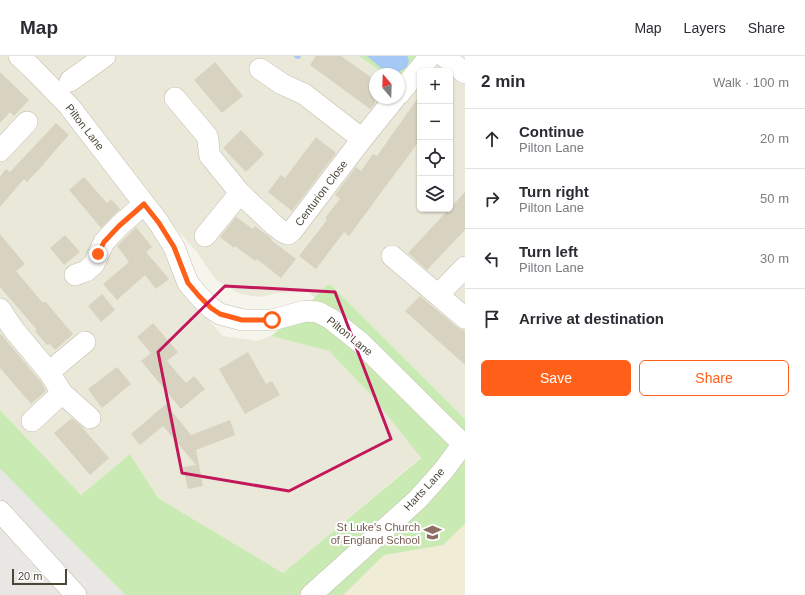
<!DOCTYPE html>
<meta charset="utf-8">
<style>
:root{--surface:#fff;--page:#f7f7f7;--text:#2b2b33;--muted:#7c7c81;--line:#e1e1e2;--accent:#ff6019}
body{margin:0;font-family:Arial,sans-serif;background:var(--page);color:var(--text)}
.controls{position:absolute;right:12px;top:12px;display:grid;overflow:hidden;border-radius:6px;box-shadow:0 1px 3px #0004}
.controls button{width:36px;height:36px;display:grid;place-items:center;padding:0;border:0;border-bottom:1px solid var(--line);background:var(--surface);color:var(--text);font:20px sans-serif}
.compass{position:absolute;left:369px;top:12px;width:36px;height:36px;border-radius:50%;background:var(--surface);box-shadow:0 1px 3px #0004;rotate:341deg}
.scale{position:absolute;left:12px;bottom:10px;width:55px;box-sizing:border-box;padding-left:4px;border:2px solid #4b4738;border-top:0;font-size:11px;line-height:14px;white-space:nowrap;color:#4b4738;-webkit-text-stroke:3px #fff;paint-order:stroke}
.stop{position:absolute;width:12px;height:12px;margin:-9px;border:3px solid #ff6019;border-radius:50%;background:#fff}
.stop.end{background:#ff6019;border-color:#fff;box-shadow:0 1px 4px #0008}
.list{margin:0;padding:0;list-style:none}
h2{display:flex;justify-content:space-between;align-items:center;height:52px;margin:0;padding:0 16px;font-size:17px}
h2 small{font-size:13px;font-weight:400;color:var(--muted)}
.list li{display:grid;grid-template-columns:26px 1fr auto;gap:12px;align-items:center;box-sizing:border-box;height:60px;padding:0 16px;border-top:1px solid var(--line)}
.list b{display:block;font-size:15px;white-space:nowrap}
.list p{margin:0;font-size:13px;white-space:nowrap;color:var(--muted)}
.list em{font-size:13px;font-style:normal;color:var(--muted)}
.actions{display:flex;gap:8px;padding:12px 16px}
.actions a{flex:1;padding:9px 0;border:1px solid var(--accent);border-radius:6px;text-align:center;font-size:14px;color:var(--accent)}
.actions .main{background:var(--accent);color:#fff}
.icon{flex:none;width:22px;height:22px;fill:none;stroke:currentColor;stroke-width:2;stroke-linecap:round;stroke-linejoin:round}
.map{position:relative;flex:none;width:465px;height:539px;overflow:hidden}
header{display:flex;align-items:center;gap:24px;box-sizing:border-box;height:56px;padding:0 20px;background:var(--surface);border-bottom:1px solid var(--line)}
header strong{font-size:19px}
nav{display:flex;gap:22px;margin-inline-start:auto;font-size:14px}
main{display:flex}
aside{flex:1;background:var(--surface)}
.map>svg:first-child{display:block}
.residential{fill:#eae8d9}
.education{fill:#f0ecd5}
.green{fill:#c9ebb3}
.parking{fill:#e8e7e3}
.water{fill:#a6c8f4}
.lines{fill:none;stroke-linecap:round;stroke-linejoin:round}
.stream{stroke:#a6c8f4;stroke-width:5.5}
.building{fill:#d8d3c0}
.minor-casing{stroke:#c2bead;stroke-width:22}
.minor{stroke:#fff;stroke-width:21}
.route{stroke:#ff6019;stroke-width:5}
.marked{fill:none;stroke:#c2185b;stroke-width:3;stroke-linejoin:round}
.labels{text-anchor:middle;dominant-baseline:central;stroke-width:4;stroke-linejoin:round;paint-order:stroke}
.street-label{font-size:11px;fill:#4b4738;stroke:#fff}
.education-label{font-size:11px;fill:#785e54;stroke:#fff;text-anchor:end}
</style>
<header>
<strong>Map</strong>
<nav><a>Map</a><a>Layers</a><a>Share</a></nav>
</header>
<main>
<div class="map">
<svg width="465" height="539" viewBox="0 0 465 539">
<rect width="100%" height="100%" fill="#f6f5eb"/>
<path class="residential" d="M0 0H10L32 19 161 181 180 232 223 280 257 285 271 280 329 295 372 340 421 401 283 517 158 442 130 398 81 439 0 354Z
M21 0H359L384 18H375V42H399L420 17V153H450V15H422L433 0 465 12V363L330 228 326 230 315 242 309 236 278 237 260 241 240 238 216 224 196 195Z"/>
<path class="education" d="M465 415V539H337Z"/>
<path class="green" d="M359 0H424L399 28V18H384Z
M330 228 465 363V468L443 489 384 499 343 539H125L0 413V354L81 439 130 398 158 442 283 517 421 402 372 340 329 295 271 280 301 256 326 230Z"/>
<path class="parking" d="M0 413 125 539H0Z"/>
<path class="water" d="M367 0H407L409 4 407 11 397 17 381 12Z"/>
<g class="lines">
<path class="stream" d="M297 0H298"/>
</g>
<path class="building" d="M316 0H341L375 24V48L370 53 310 9Z
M215 6 243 40 222 57 194 24Z
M0 16 29 44 14 60 10 56 0 67Z
M420 39V84L349 180 344 176 316 213 299 200 327 164 325 162 340 143 335 139 356 111 361 115 373 98 377 100Z
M56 67 69 79 44 107H45L27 126 24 123 0 151V121L6 113 10 116Z
M241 74 264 98 246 116 223 92Z
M316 81 336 97 292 155 268 136 281 119 285 122Z
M84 121 107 147 111 143 120 153 101 172 69 134Z
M465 136V174L427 214 408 197 449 153H450V152Z
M236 161 253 173 255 170 272 183 271 184 296 203 281 222 257 203 255 205 235 190 234 192 220 181Z
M136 171 152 191 146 196 169 223 156 233 145 219 117 244 103 228 129 206 117 190Z
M0 178 25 208 16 215 43 247 45 245 73 278 55 294 50 288 47 289 35 275 37 274 0 231Z
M65 179 80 196 64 209 50 192Z
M102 238 115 254 101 266 88 250Z
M420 240 457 271 465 275V309L405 255Z
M153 267 178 296 167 305 186 327 194 320 205 333 181 353 141 305 151 297 137 281Z
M0 277 41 326 46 335 31 348 0 312Z
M248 296 266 328 272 325 280 339 245 358 219 313Z
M117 311 131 328 102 352 88 333Z
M166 348 191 379 230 364 235 379 196 394 203 430 188 433 183 411 196 409 163 370 140 389 131 378Z
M72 362 81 370 109 402 90 419 54 377Z"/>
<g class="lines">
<defs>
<path id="minor" d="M19 0 32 12 69 50 159 167 174 191 188 227 199 240 211 252 220 258 243 264H272L305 255 318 256 331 263 361 287 463 388 443 415 417 444 311 539
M444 0 465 17
M260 13 282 28 304 38 362 83
M70 25 105 0
M399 38 430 0
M175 42 207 80C209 86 208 93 210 100L240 137 274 169 283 176 288 178 292 175 362 83 395 42
M0 95 27 66
M205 180 240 137
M392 200 438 239
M465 211 438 239 465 262
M75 219 86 215 94 208 104 186 119 170 144 148
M0 253 14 274 49 316 62 337 90 362
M49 316 85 286
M32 365 62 337
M0 455 76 539"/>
</defs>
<use href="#minor" class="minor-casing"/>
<use href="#minor" class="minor"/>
</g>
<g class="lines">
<path class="route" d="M98 198 104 186 119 170 144 148 159 167 174 191 188 227 199 240 211 252 220 258 242 264H272"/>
</g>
<path class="marked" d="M225 230 335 236 391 383 289 435 182 417 158 296Z"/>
<defs>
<symbol id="school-bare" viewBox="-9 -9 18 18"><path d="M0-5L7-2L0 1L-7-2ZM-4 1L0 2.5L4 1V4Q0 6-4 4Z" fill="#8d6e63" stroke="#fff" stroke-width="2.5" paint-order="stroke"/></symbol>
</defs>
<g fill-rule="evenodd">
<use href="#school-bare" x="420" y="464" width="25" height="25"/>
</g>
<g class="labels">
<g class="street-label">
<text transform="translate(85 71) rotate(52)">Pilton Lane</text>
<text transform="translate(321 137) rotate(-53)">Centurion Close</text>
<text transform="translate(350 280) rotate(39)">Pilton Lane</text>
<text transform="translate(424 433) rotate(-47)">Harts Lane</text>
</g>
<g class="education-label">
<text x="420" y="471">St Luke's Church<tspan x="420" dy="13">of England School</tspan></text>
</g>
</g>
</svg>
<div class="controls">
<button>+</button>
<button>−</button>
<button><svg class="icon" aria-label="locate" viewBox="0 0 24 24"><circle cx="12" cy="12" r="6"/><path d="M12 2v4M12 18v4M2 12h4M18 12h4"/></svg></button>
<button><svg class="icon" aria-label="layers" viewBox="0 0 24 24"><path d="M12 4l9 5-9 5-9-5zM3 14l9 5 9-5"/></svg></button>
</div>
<svg class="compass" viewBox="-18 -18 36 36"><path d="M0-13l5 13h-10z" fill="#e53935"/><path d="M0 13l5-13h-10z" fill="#7c7c81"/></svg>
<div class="scale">20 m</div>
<div class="stop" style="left:272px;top:264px"></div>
<div class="stop end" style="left:98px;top:198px"></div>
</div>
<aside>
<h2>2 min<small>Walk · 100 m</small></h2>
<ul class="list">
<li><svg class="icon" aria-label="ahead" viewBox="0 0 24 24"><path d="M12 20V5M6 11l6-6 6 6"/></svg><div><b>Continue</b><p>Pilton Lane</p></div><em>20 m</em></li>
<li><svg class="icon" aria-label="right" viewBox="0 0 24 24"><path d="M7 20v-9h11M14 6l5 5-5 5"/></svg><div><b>Turn right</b><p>Pilton Lane</p></div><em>50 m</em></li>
<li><svg class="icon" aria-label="left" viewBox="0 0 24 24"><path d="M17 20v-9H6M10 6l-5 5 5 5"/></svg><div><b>Turn left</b><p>Pilton Lane</p></div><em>30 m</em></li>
<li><svg class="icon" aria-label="arrive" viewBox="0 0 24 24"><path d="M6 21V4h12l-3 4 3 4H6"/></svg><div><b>Arrive at destination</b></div></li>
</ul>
<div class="actions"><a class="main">Save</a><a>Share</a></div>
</aside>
</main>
